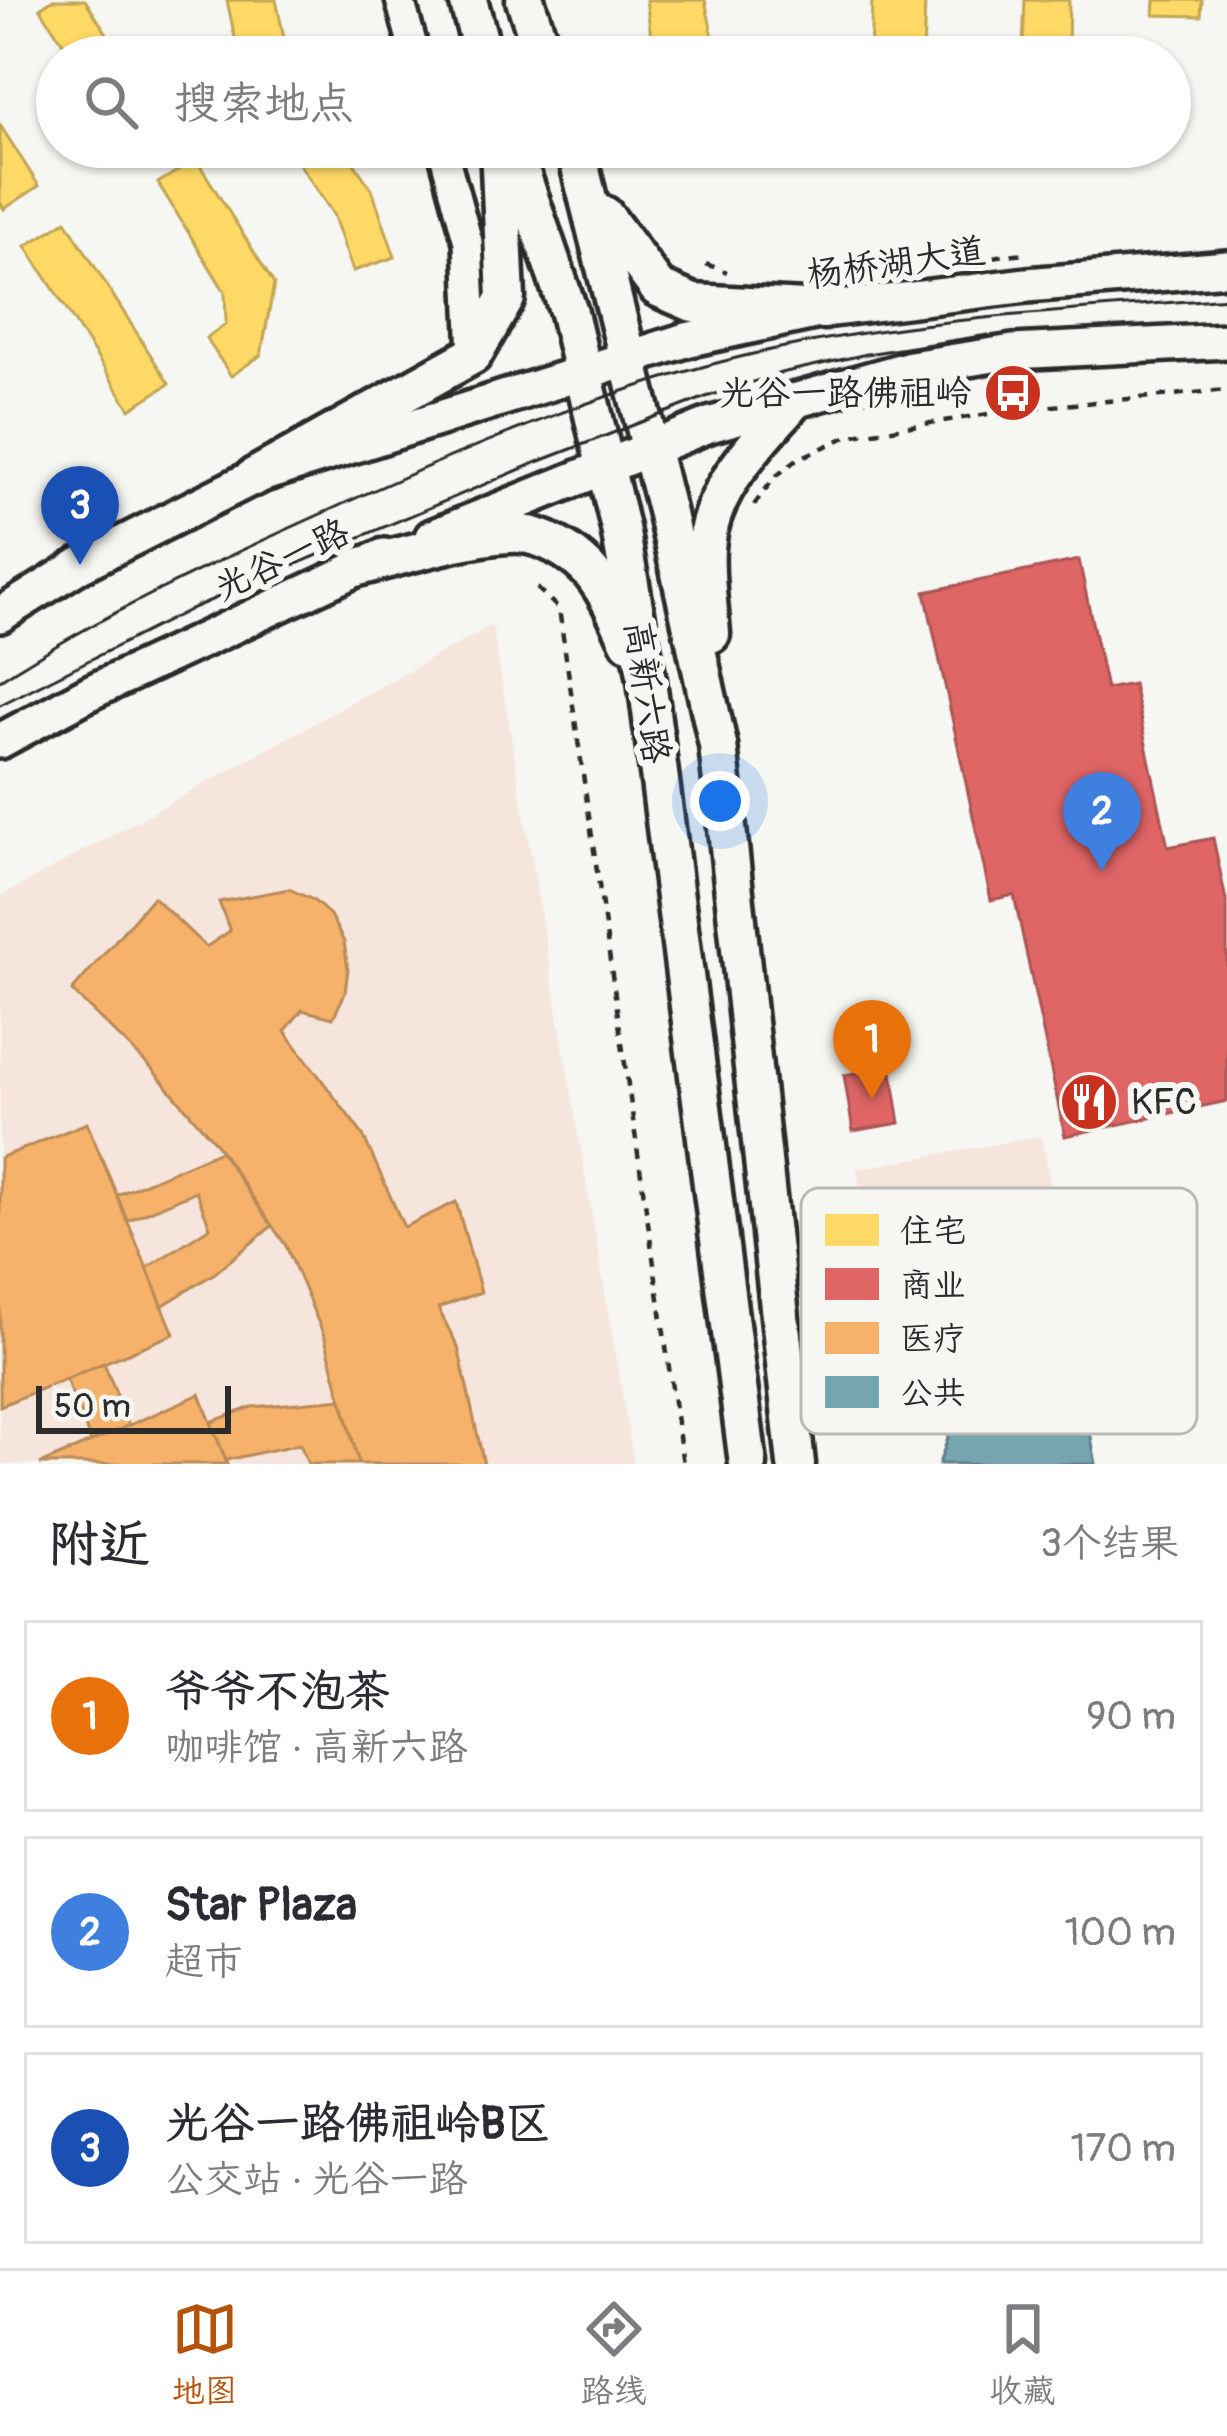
<!DOCTYPE html>
<html lang="zh">
<meta charset="utf-8">
<style>
:root{--surface:#fff;--page:#f7f7f7;--text:#2b2b33;--muted:#7c7c81;--line:#e1e1e2;--accent:#b45309}
body{margin:0;font-family:Pangolin,"LXGW WenKai TC",sans-serif;background:var(--page);color:var(--text)}
.scale{position:absolute;left:36px;bottom:30px;width:195px;box-sizing:border-box;padding-left:12px;border:6px solid #2b2b2b;border-top:0;font-size:33px;line-height:42px;white-space:nowrap;color:#2b2b2b;-webkit-text-stroke:9px #f6f6f2;paint-order:stroke}
.you{position:absolute;left:720px;top:801px;width:42px;height:42px;margin:-30px;border:9px solid #fff;border-radius:50%;background:#1a73e8;box-shadow:0 0 0 18px #1a73e833}
.badge{display:grid;place-items:center;width:78px;height:78px;border-radius:50%;background:var(--accent);color:#fff;font-size:39px;font-weight:700}
.pin{position:absolute;translate:-50% -99px;filter:drop-shadow(0 3px 6px #0008)}
.pin::after{content:'';position:absolute;top:63px;width:42px;height:36px;background:inherit;clip-path:polygon(0 0,100% 0,50% 100%)}
.list{margin:0;padding:0;list-style:none}
h2{display:flex;justify-content:space-between;align-items:center;height:156px;margin:0;padding:0 48px;font-size:51px}
h2 small{font-size:39px;font-weight:400;color:var(--muted)}
.list li{display:grid;grid-template-columns:78px 1fr auto;gap:36px;align-items:center;box-sizing:border-box;height:192px;margin:0 24px 24px;padding:0 24px;border:3px solid var(--line);border-radius:0px}
.list b{display:block;font-size:45px;white-space:nowrap}
.list p{margin:0;font-size:39px;white-space:nowrap;color:var(--muted)}
.list em{font-size:39px;font-style:normal;color:var(--muted)}
.icon{flex:none;width:66px;height:66px;fill:none;stroke:currentColor;stroke-width:2;stroke-linecap:round;stroke-linejoin:round}
.map{position:relative;flex:none;width:1227px;height:1464px;overflow:hidden}
.search{position:absolute;background:var(--surface);box-shadow:0 3px 9px #0004;left:36px;right:36px;top:36px;height:132px;display:flex;align-items:center;gap:30px;box-sizing:border-box;padding:0 42px;border-radius:66px;color:var(--muted);font-size:45px}
.sheet{height:804px;background:var(--surface)}
nav{display:flex;justify-content:space-around;align-items:center;box-sizing:border-box;height:168px;border-top:3px solid var(--line);background:var(--surface);font-size:33px;color:var(--muted)}
nav a{display:grid;justify-items:center;gap:6px}
nav .on{color:var(--accent)}
.map>svg:first-child{display:block}
.built{fill:#f6e5dd}
.homes{fill:#ffd966;stroke:#bfa554;stroke-width:3}
.shops{fill:#e06666;stroke:#aa5454;stroke-width:3}
.health{fill:#f6b26b;stroke:#b98a58;stroke-width:3}
.public{fill:#76a5af;stroke:#608087;stroke-width:3}
.lines{fill:none;stroke-linecap:round;stroke-linejoin:round}
.tertiary-casing{stroke:#2b2b2b;stroke-width:36}
.secondary-casing{stroke:#2b2b2b;stroke-width:42}
.primary-casing{stroke:#2b2b2b;stroke-width:45}
.path{stroke:#2b2b2b;stroke-width:4.5;stroke-dasharray:9 9;stroke-linecap:butt}
.tertiary{stroke:#f6f6f2;stroke-width:27}
.secondary{stroke:#f6f6f2;stroke-width:33}
.primary{stroke:#f6f6f2;stroke-width:36}
.tram{stroke:#2b2b2b;stroke-width:3}
.labels{text-anchor:middle;dominant-baseline:central;stroke-width:12;stroke-linejoin:round;paint-order:stroke}
.street-label{font-size:36px;fill:#2b2b2b;stroke:#f6f6f2}
.poi-label{font-size:36px;fill:#2b2b2b;stroke:#f6f6f2;text-anchor:end}
.key{fill:#f6f6f2;stroke:#b9b9b6;stroke-width:3}
.key-label{font-size:33px;fill:#2b2b2b}
</style>
<div class="map">
<svg width="1227" height="1464" viewBox="0 0 1227 1464">
<rect width="100%" height="100%" fill="#f6f6f2"/>
<filter id="ink" filterUnits="userSpaceOnUse"><feTurbulence type="fractalNoise" baseFrequency=".00833" numOctaves="2"/><feDisplacementMap in="SourceGraphic" scale="24" xChannelSelector="R" yChannelSelector="G"/><feConvolveMatrix kernelMatrix="1 2 1 2 8 2 1 2 1" color-interpolation-filters="sRGB"/></filter>
<g filter="url(#ink)">
<path class="built" d="M492 625 634 1464H0V897Z
M1041 1136 1051 1185 864 1215 857 1169Z"/>
<path class="homes" d="M52 0H85L122 57H72L40 8Z
M227 0H276L288 57H239Z
M646 0H705L717 57H654Z
M872 0H925L923 57H870Z
M1025 0H1069L1068 48 1023 47Z
M1155 0H1202L1201 16 1154 15Z
M0 125 39 186 4 209 0 202Z
M288 147H343L372 190 395 257 353 271 333 214Z
M196 159 274 284 261 355 231 376 206 338 226 324 225 292 158 183Z
M66 221 169 384 130 409 26 246Z"/>
<path class="shops" d="M1079 560 1106 689 1133 684 1168 847 1213 838 1227 905V1101L1065 1136 1014 895 991 900 925 592Z
M891 1067 900 1123 853 1131 844 1075Z"/>
<path class="health" d="M289 889 313 900 330 915 344 942 348 969 345 993 333 1018 302 1010 285 1031 363 1135 404 1227 456 1202 481 1292 438 1308 458 1347 484 1464H359L325 1338 286 1246 214 1141 151 1068 72 991 153 897 206 947 230 931 219 902Z
M87 1123 174 1334 0 1406V1158Z
M220 1151 272 1226 215 1273 162 1306 147 1268 210 1227 196 1191 127 1221 117 1195Z
M104 1363 129 1425 91 1442 66 1379Z
M200 1394 227 1464H40L91 1442Z
M342 1399 359 1464H308L300 1444 226 1460 211 1422 252 1407Z"/>
<path class="public" d="M1054 1238 1096 1464H939L948 1438 928 1300 932 1263Z"/>
<g class="lines">
<defs>
<path id="tertiary" d="M400 0 416 57
M442 147 468 242 473 355"/>
<path id="secondary" d="M432 537 709 425 911 368 1013 352 1227 341
M0 615 80 565 254 477 686 340 824 310 1027 285 1227 268
M0 741 91 692 384 556"/>
<path id="primary" d="M468 0 484 57
M525 0 544 57
M512 147 569 313 620 528 647 680 748 1464
M575 147 667 514 718 745 796 1464
M604 215 658 288 693 303 824 310
M254 477 473 355 506 298 499 147
M358 567C399 557 483 531 522 534 545 536 571 552 587 568 606 588 617 616 629 641
M711 634C709 606 704 576 706 548 710 488 757 444 793 402"/>
</defs>
<use href="#tertiary" class="tertiary-casing"/>
<use href="#secondary" class="secondary-casing"/>
<use href="#primary" class="primary-casing"/>
<path class="path" d="M958 261 1024 253
M706 264 727 272
M754 505 774 478 796 460 848 436 1020 409 1227 390
M537 588 559 609 683 1464"/>
<use href="#tertiary" class="tertiary"/>
<use href="#secondary" class="secondary"/>
<use href="#primary" class="primary"/>
<path class="tram" d="M0 680C103 614 212 563 323 513 466 448 613 385 766 351 917 318 1073 311 1227 298
M0 705 195 607 535 463 706 397 781 373 867 354 988 335"/>
</g>
</g>
<defs>
<symbol id="bus-disc" viewBox="-11 -11 22 22"><circle r="9.5" fill="#c8321e" stroke="#f6f6f2"/><path d="M-5-6H5V4H4V6H2V4H-2V6H-4V4H-5ZM-3.5-4V0h7V-4ZM-3.5 1.2v1.5H-2V1.2ZM2 1.2v1.5H3.5V1.2Z" fill="#fff"/></symbol>
<symbol id="restaurant-disc" viewBox="-11 -11 22 22"><circle r="9.5" fill="#c8321e" stroke="#f6f6f2"/><path d="M-5-6h1v4h1v-4h1v4h1v-4h1v5L-1.5 .5V6h-2V.5L-5-1ZM5-6V6H3V1.5H1.5Q1.5-4 5-6Z" fill="#fff"/></symbol>
</defs>
<g fill-rule="evenodd">
<use href="#bus-disc" x="980" y="360" width="66" height="66"/>
<use href="#restaurant-disc" x="1056" y="1069" width="66" height="66"/>
</g>
<g class="labels">
<g class="street-label">
<text transform="translate(896 263) rotate(-8)">杨桥湖大道</text>
<text transform="translate(282 560) rotate(-25)">光谷一路</text>
<text transform="translate(647 692) rotate(82)">高新六路</text>
</g>
<g class="poi-label">
<text x="971" y="393">光谷一路佛祖岭</text>
<text x="1131" y="1102" text-anchor="start">KFC</text>
</g>
</g>
<rect x="801" y="1188" width="396" height="246" rx="18" class="key"/>
<rect x="825" y="1214" width="54" height="32" fill="#ffd966"/>
<rect x="825" y="1268" width="54" height="32" fill="#e06666"/>
<rect x="825" y="1322" width="54" height="32" fill="#f6b26b"/>
<rect x="825" y="1376" width="54" height="32" fill="#76a5af"/>
<g class="key-label">
<text x="900" y="1242">住宅</text>
<text x="900" y="1296">商业</text>
<text x="900" y="1350">医疗</text>
<text x="900" y="1404">公共</text>
</g>
</svg>
<div class="scale">50 m</div>
<div class="you"></div>
<div class="pin badge" style="left:872px;top:1099px;background:#e8710a">1</div>
<div class="pin badge" style="left:1102px;top:871px;background:#3f7fe0">2</div>
<div class="pin badge" style="left:80px;top:565px;background:#1a4fb4">3</div>
<div class="search"><svg class="icon" aria-label="search" viewBox="0 0 24 24"><circle cx="10" cy="10" r="6"/><path d="M15 15l6 6"/></svg>搜索地点</div>
</div>
<section class="sheet">
<h2>附近<small>3个结果</small></h2>
<ul class="list">
<li><span class="badge" style="background:#e8710a">1</span><div><b>爷爷不泡茶</b><p>咖啡馆 · 高新六路</p></div><em>90 m</em></li>
<li><span class="badge" style="background:#3f7fe0">2</span><div><b>Star Plaza</b><p>超市</p></div><em>100 m</em></li>
<li><span class="badge" style="background:#1a4fb4">3</span><div><b>光谷一路佛祖岭B区</b><p>公交站 · 光谷一路</p></div><em>170 m</em></li>
</ul>
</section>
<nav>
<a class="on"><svg class="icon" aria-label="map" viewBox="0 0 24 24"><path d="M3 6l6-2 6 2 6-2v14l-6 2-6-2-6 2zM9 4v14M15 6v14"/></svg>地图</a>
<a><svg class="icon" aria-label="directions" viewBox="0 0 24 24"><path d="M12 3l9 9-9 9-9-9zM9 14v-3h6M13 9l2 2-2 2"/></svg>路线</a>
<a><svg class="icon" aria-label="saved" viewBox="0 0 24 24"><path d="M7 4h10v16l-5-4-5 4z"/></svg>收藏</a>
</nav>
